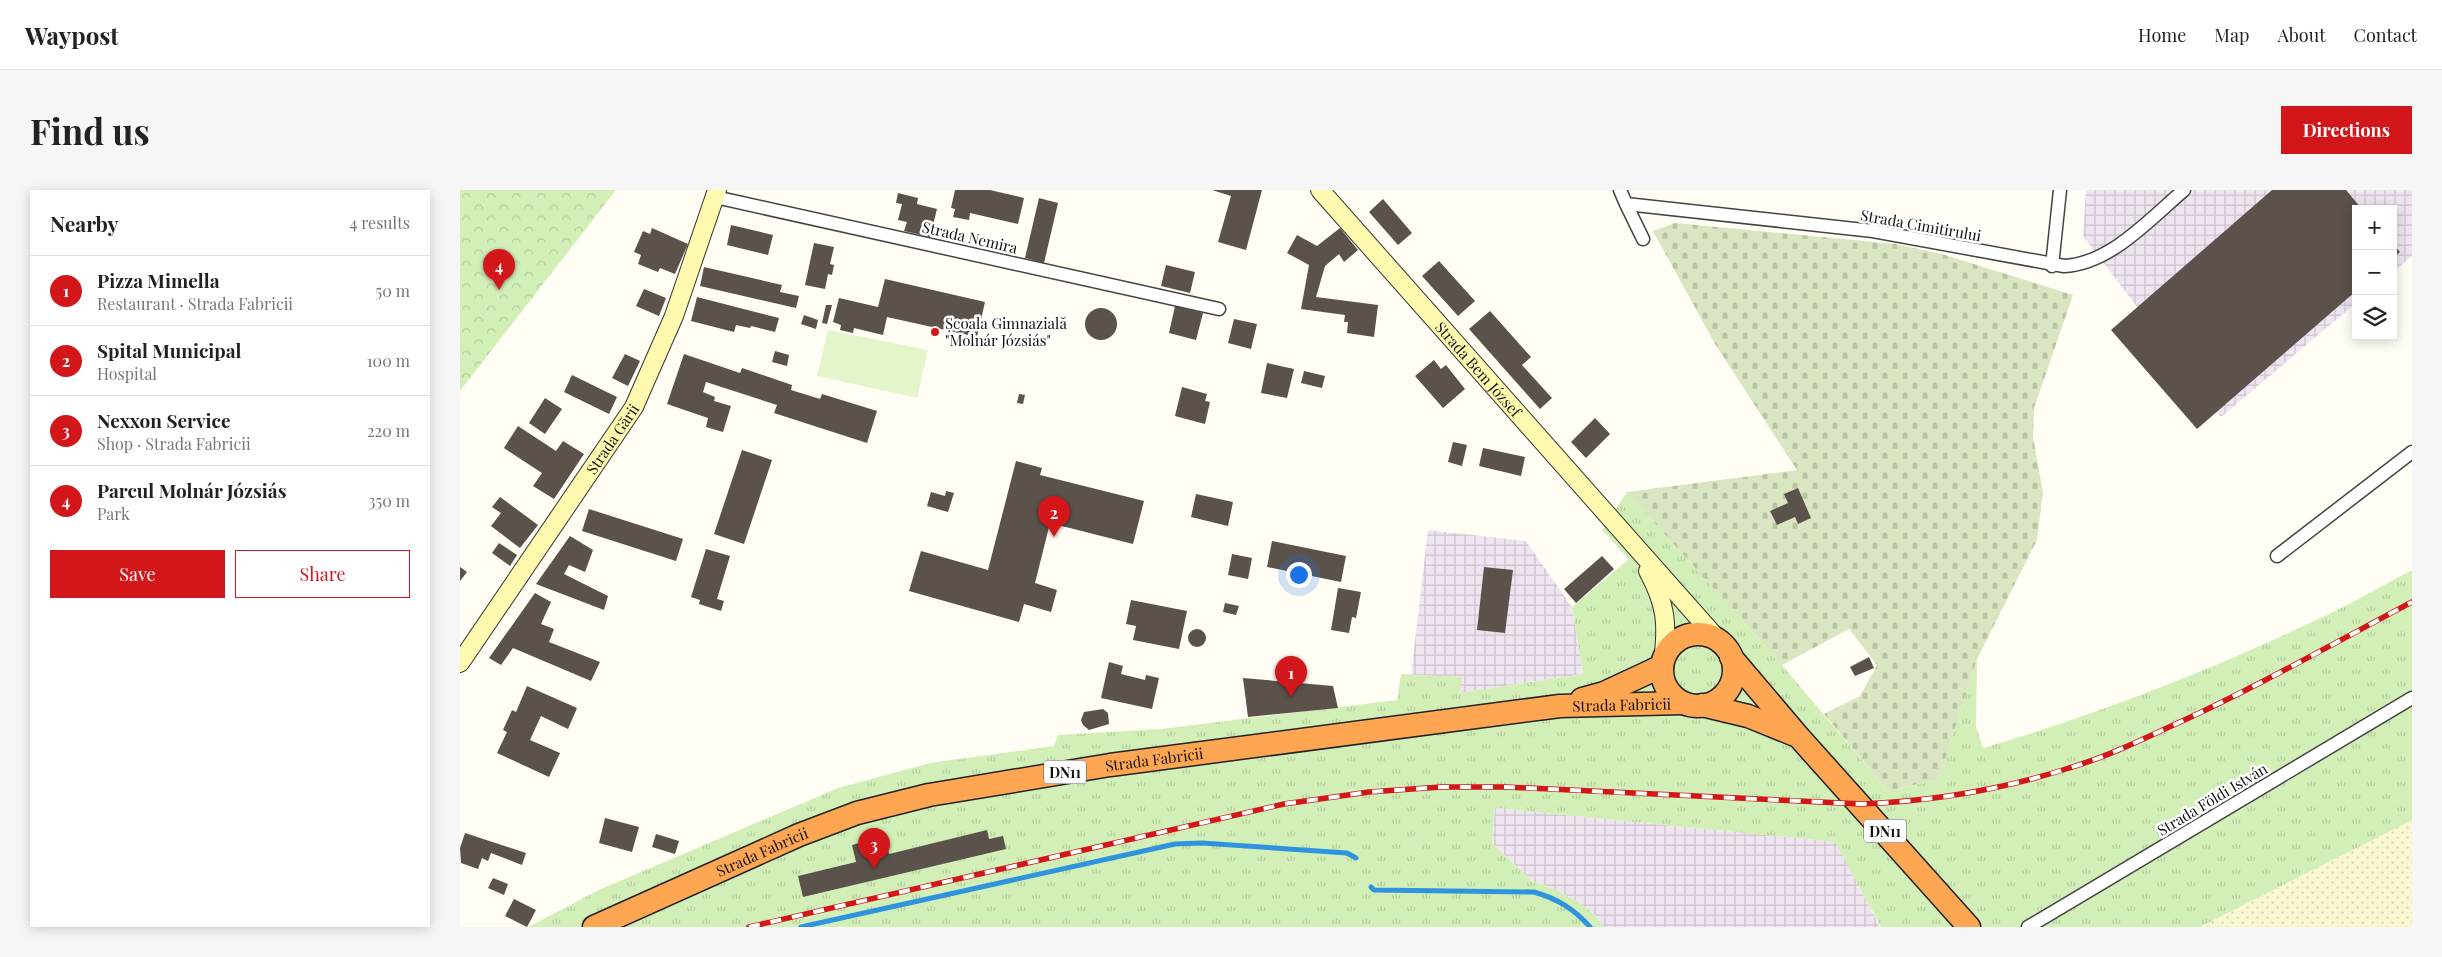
<!DOCTYPE html>
<meta charset="utf-8">
<style>
:root{--surface:#fff;--page:#f6f6f6;--text:#222;--muted:#767676;--line:#e0e0e0;--accent:#d3161a}
body{margin:0;font-family:"Playfair Display",serif;background:var(--page);color:var(--text)}
.controls{position:absolute;right:15px;top:15px;display:grid;overflow:hidden;border-radius:0px;box-shadow:0 2px 12px #0003}
.controls button{width:45px;height:45px;display:grid;place-items:center;padding:0;border:0;border-bottom:1px solid var(--line);background:var(--surface);color:var(--text);font:25px sans-serif}
.you{position:absolute;left:838px;top:384px;width:18px;height:18px;margin:-12px;border:4px solid #fff;border-radius:50%;background:#1a73e8;box-shadow:0 0 0 8px #1a73e833}
.badge{display:grid;place-items:center;width:32px;height:32px;border-radius:50%;background:var(--accent);color:#fff;font-size:16px;font-weight:700}
.pin{position:absolute;translate:-50% -41px;filter:drop-shadow(0 1px 2px #0008)}
.pin::after{content:'';position:absolute;top:26px;width:18px;height:15px;background:inherit;clip-path:polygon(0 0,100% 0,50% 100%)}
.list{margin:0;padding:0;list-style:none}
h2{display:flex;justify-content:space-between;align-items:center;height:65px;margin:0;padding:0 20px;font-size:21px}
h2 small{font-size:16px;font-weight:400;color:var(--muted)}
.list li{display:grid;grid-template-columns:32px 1fr auto;gap:15px;align-items:center;box-sizing:border-box;height:70px;padding:0 20px;border-top:1px solid var(--line)}
.list b{display:block;font-size:19px;white-space:nowrap}
.list p{margin:0;font-size:16px;white-space:nowrap;color:var(--muted)}
.list em{font-size:16px;font-style:normal;color:var(--muted)}
.actions{display:flex;gap:10px;padding:15px 20px}
.actions a{flex:1;padding:11px 0;border:1px solid var(--accent);border-radius:0px;text-align:center;font-size:18px;color:var(--accent)}
.actions .main{background:var(--accent);color:#fff}
.icon{flex:none;width:28px;height:28px;fill:none;stroke:currentColor;stroke-width:2;stroke-linecap:round;stroke-linejoin:round}
.map{position:relative;flex:none;width:1952px;height:737px;overflow:hidden;border-radius:0px}
header{display:flex;align-items:center;gap:30px;box-sizing:border-box;height:70px;padding:0 25px;background:var(--surface);border-bottom:1px solid var(--line)}
header strong{font-size:24px}
nav{display:flex;gap:28px;margin-inline-start:auto;font-size:18px}
.intro{display:flex;align-items:center;justify-content:space-between;box-sizing:border-box;height:120px;padding:0 30px}
h1{margin:0;font-size:35px}
.button{padding:12px 22px;border-radius:0px;background:var(--accent);color:#fff;font-size:18px;font-weight:700}
main{display:flex;gap:30px;padding:0 30px}
aside{flex:1;background:var(--surface);border-radius:0px;box-shadow:0 2px 12px #0003}
.map>svg:first-child{display:block}
.industrial{fill:url(#industrial-grid)}
.farmland{fill:url(#farmland-dots)}
.grass{fill:url(#grass-tufts)}
.cemetery{fill:url(#cemetery-stones)}
.park{fill:url(#park-crowns)}
.pitch{fill:#e5f5cb}
.lines{fill:none;stroke-linecap:round;stroke-linejoin:round}
.stream{stroke:#3093dd;stroke-width:5}
.building{fill:#5b524b}
.street-casing{stroke:#444;stroke-width:15}
.secondary-casing{stroke:#333;stroke-width:20}
.highway-casing{stroke:#222;stroke-width:25}
.street{stroke:#fff;stroke-width:12}
.secondary{stroke:#fff9af;stroke-width:18}
.highway{stroke:#ffa652;stroke-width:22}
.rail-casing{stroke:#d3161a;stroke-width:5.5}
.rail{stroke:#fff;stroke-width:4;stroke-dasharray:11;stroke-linecap:butt}
.poi-dot{fill:#d3161a;stroke:#fff;stroke-width:2}
.labels{text-anchor:middle;dominant-baseline:central;stroke-width:5;stroke-linejoin:round;paint-order:stroke}
.shield{fill:#fff;stroke:#585858;stroke-width:1}
.shield-label{font-size:14px;font-weight:bold;fill:#111}
.street-label{font-size:15px;fill:#111;stroke:#fff}
.poi-label{font-size:15px;fill:#111;stroke:#fff;text-anchor:start}
</style>
<header>
<strong>Waypost</strong>
<nav><a>Home</a><a>Map</a><a>About</a><a>Contact</a></nav>
</header>
<div class="intro"><h1>Find us</h1><a class="button">Directions</a></div>
<main>
<aside>
<h2>Nearby<small>4 results</small></h2>
<ul class="list">
<li><span class="badge">1</span><div><b>Pizza Mimella</b><p>Restaurant · Strada Fabricii</p></div><em>50 m</em></li>
<li><span class="badge">2</span><div><b>Spital Municipal</b><p>Hospital</p></div><em>100 m</em></li>
<li><span class="badge">3</span><div><b>Nexxon Service</b><p>Shop · Strada Fabricii</p></div><em>220 m</em></li>
<li><span class="badge">4</span><div><b>Parcul Molnár Józsiás</b><p>Park</p></div><em>350 m</em></li>
</ul>
<div class="actions"><a class="main">Save</a><a>Share</a></div>
</aside>
<div class="map">
<svg width="1952" height="737" viewBox="0 0 1952 737">
<defs>
<pattern id="industrial-grid" width="8" height="8" patternUnits="userSpaceOnUse" patternTransform="scale(1.25)"><rect width="8" height="8" fill="#efe5f0"/><path d="M0 4h8M4 0v8" fill="none" stroke="#ccc3cd"/></pattern>
<pattern id="farmland-dots" width="8" height="8" patternUnits="userSpaceOnUse" patternTransform="scale(1.25)"><rect width="8" height="8" fill="#f9f7d0"/><path d="M2 2h.1M6 6h.1" fill="none" stroke="#d4d3b2" stroke-width="1.8" stroke-linecap="round"/></pattern>
<pattern id="grass-tufts" width="24" height="20" patternUnits="userSpaceOnUse" patternTransform="scale(1.25)"><rect width="24" height="20" fill="#d3efb8"/><path d="M3 7l-1-3M5 7V3M7 7l1-3M15 17l-1-3M17 17v-4M19 17l1-3" fill="none" stroke="#b4cc9d"/></pattern>
<pattern id="cemetery-stones" width="16" height="16" patternUnits="userSpaceOnUse" patternTransform="scale(1.25)"><rect width="16" height="16" fill="#d9e6c1"/><path d="M2 7V4a2 2 0 0 1 4 0v3zM10 15v-3a2 2 0 0 1 4 0v3z" fill="#b9c4a5"/></pattern>
<pattern id="park-crowns" width="20" height="18" patternUnits="userSpaceOnUse" patternTransform="scale(1.25)"><rect width="20" height="18" fill="#d3efb8"/><path d="M2 6a3 3 0 1 1 6 0M12 15a3 3 0 1 1 6 0" fill="none" stroke="#b4cc9d"/></pattern>
</defs>
<rect width="100%" height="100%" fill="#fffdf4"/>
<path class="industrial" d="M1626 0H1952V66L1933 82V19H1896V113L1761 227 1623 46Z
M968 340 1066 351 1112 417 1123 484 999 503 1001 487 951 485Z
M1035 618 1376 652 1420 737H1144L1134 724 1118 712 1095 699 1072 691 1032 653Z"/>
<path class="farmland" d="M1952 630V737H1740Z"/>
<path class="grass" d="M1167 302 1322 475 1428 601 1479 589 1517 469 1516 537 1523 558C1640 524 1755 478 1865 426 1895 412 1923 395 1952 380V630L1740 737H1421L1375 652 1035 618 1032 653 1072 691 1095 699 1118 712 1134 724 1144 737H68L141 699 378 598 470 573 594 556 598 545 701 539 937 510 941 484 1002 487 999 503 1123 484 1112 417 1169 369 1142 340Z"/>
<path class="cemetery" d="M1215 33 1435 54 1482 64 1613 105 1574 218 1573 247 1583 302 1577 350 1517 469 1479 589 1428 601 1364 524 1400 506 1417 475 1389 439 1322 475 1167 302 1337 280 1255 154 1193 41Z"/>
<path class="park" d="M0 0H156L0 201Z"/>
<path class="pitch" d="M368 140 468 160 457 208 357 186Z"/>
<g class="lines">
<path class="stream" d="M911 697 914 700 1074 702C1098 709 1114 719 1130 737
M341 737 715 654 742 653 887 663 896 668"/>
</g>
<path class="building" d="M495 0H530L564 8 558 34 510 23 509 30 493 27 495 19 491 18Z
M802 0 786 60 758 52 771 6 752 0Z
M1812 0H1886L1902 19H1896V101L1737 239 1651 140Z
M438 3 458 8 457 14 477 19 470 47 444 41 447 32 438 30 442 14 436 13Z
M579 8 598 13 584 73 565 68Z
M923 9 952 43 938 55 909 22Z
M271 35 313 45 308 65 267 55Z
M192 38 228 54 215 84 200 78 198 82 178 74 181 65 174 62 183 41 190 44Z
M880 38 898 60 884 72 879 64 865 76 856 107 918 115 914 147 887 143 888 132H884L885 125 841 119 849 75 827 63 837 45 857 56Z
M354 53 374 57 370 74 374 75 372 85 368 84 365 99 345 95Z
M1933 54 1940 62 1933 68Z
M979 71 1015 111 998 126 962 86Z
M706 75 735 82 730 103 701 96Z
M244 77 322 95 320 102 339 106 336 118 240 96Z
M425 89 525 112 517 147 427 127 423 145 394 138 393 143 380 140 381 135 373 132 379 108 418 117Z
M184 99 206 108 199 126 176 116Z
M237 107 319 128 315 142 291 136 290 138 276 135 274 142 231 131Z
M366 115H372L367 134 362 133Z
M715 116 743 123 736 150 709 143Z
M625 134a16 16 0 1 1 32 0a16 16 0 1 1-32 0Z
M1030 121 1071 167 1062 175 1092 208 1080 219 1009 139Z
M344 125 358 130 356 139 341 134Z
M774 129 797 134 791 159 768 153Z
M315 161 329 165 327 176 312 172Z
M165 164 180 171 168 196 152 188Z
M224 164 280 183 282 178 332 195 331 200 360 209 362 204 417 221 407 253 314 223 317 215 246 192 243 202 255 207 254 211 271 216 263 242 246 237 248 228 207 214Z
M974 170 981 179 986 175 1005 199 983 218 955 186Z
M807 173 834 179 827 208 801 203Z
M844 181 865 186 862 198 841 193Z
M112 185 157 207 149 224 104 202Z
M722 197 747 204 745 211 750 212 745 234 715 226Z
M559 204 565 205 563 214 557 213Z
M85 208 102 219 85 244 69 233Z
M1135 228 1150 244 1126 268 1111 252Z
M58 236 96 261 103 251 124 264 94 309 73 296 82 283 44 258Z
M993 252 1007 255 1002 276 988 272Z
M1023 258 1065 267 1061 286 1019 276Z
M282 260 312 270 284 354 254 344Z
M556 271 582 278 580 285 684 311 673 354 590 333 575 393 597 400 591 422 564 414 559 432 449 401 461 361 528 380Z
M1338 298 1351 328 1338 334 1335 327 1317 335 1310 321 1328 313 1324 304Z
M486 301 494 303 488 322 467 316 471 302 485 306Z
M736 304 773 312 768 336 731 327Z
M40 307 78 335 60 358 31 336 41 323 32 317Z
M129 319 223 349 216 371 122 341Z
M110 346 133 360 125 382 109 375 104 384 148 406 144 420 76 394Z
M812 351 886 366 881 392 807 377Z
M39 353 57 365 50 376 32 363Z
M246 359 270 366 257 409 264 411 261 421 239 414 240 410 231 407Z
M772 364 792 368 788 389 768 385Z
M1142 366 1154 379 1116 413 1104 399Z
M0 377 7 382 0 391Z
M1024 377 1053 380 1045 443 1017 440Z
M878 398 901 402 896 428 892 427 889 443 871 440Z
M75 403 91 412 81 434 94 439 89 452 140 472 131 491 53 458 41 475 29 468Z
M671 410 727 421 719 459 673 450 676 436 666 434Z
M765 413 779 416 776 425 763 422Z
M728 448a9 9 0 1 1 18 0a9 9 0 1 1-18 0Z
M1409 467 1414 478 1395 486 1390 477Z
M649 472 663 476 661 484 685 490 686 485 699 488 692 519 641 508Z
M783 488 873 496 878 518 788 527Z
M67 496 117 518 108 539 81 526 70 550 100 563 89 587 37 563 47 542 43 540 52 520 56 522Z
M643 519 648 523 649 534 629 540 623 535 621 530 624 522Z
M145 628 179 637 172 662 139 653Z
M527 640 529 649 543 646 546 659 343 707 338 686 396 672 392 655 425 646 429 664Z
M5 643 66 663 62 675 31 663 28 671 22 668 18 679 1 673 0 658Z
M196 644 219 651 215 664 192 657Z
M33 688 48 694 44 705 28 698Z
M54 709 76 720 67 737 45 726Z"/>
<g class="lines">
<defs>
<path id="street" d="M1160 0 1166 14 1413 41 1604 76C1650 74 1690 29 1724 0
M255 7 759 119
M1166 14 1183 49
M1592 76 1600 0
M1817 366 1952 262
M1568 737 1952 508"/>
<g id="secondary">
<path id="s1" d="M860 0 1260 452"/>
<path d="M1188 381C1206 414 1208 434 1203 471"/>
<path id="s2" d="M0 473 174 217 214 126 257 0"/>
</g>
<g id="highway">
<circle cx="1238" cy="480" r="36"/>
<path d="M1271 467 1338 546 1509 737"/>
<path d="M1122 509 1144 503 1202 476"/>
<path d="M1242 515 1288 526 1335 545"/>
<path id="s3" d="M134 737 339 645 397 623 469 605 650 575 1100 516 1223 513"/>
</g>
</defs>
<use href="#street" class="street-casing"/>
<use href="#secondary" class="secondary-casing"/>
<use href="#highway" class="highway-casing"/>
<use href="#street" class="street"/>
<use href="#secondary" class="secondary"/>
<use href="#highway" class="highway"/>
<defs>
<path id="rail" d="M289 737 824 614 909 602 981 597H1046L1402 614C1473 611 1541 600 1609 578 1643 568 1675 553 1707 538 1791 500 1871 455 1952 412"/>
</defs>
<use href="#rail" class="rail-casing"/>
<use href="#rail" class="rail"/>
</g>
<circle class="poi-dot" cx="475" cy="142" r="5"/>
<g class="labels">
<g class="shield">
<rect x="584" y="570.5" width="42" height="23" rx="4"/>
<rect x="1404" y="629.5" width="42" height="23" rx="4"/>
</g>
<g class="shield-label">
<text x="605" y="582">DN11</text>
<text x="1425" y="641">DN11</text>
</g>
<g class="street-label">
<text transform="translate(1461 35) rotate(10)">Strada Cimitirului</text>
<text transform="translate(510 47) rotate(13)">Strada Nemira</text>
<text stroke="none"><textPath href="#s1" startOffset="239">Strada Bem József</textPath></text>
<text stroke="none"><textPath href="#s2" startOffset="271">Strada Gării</textPath></text>
<text stroke="none"><textPath href="#s3" startOffset="1060">Strada Fabricii</textPath></text>
<text stroke="none"><textPath href="#s3" startOffset="589">Strada Fabricii</textPath></text>
<text transform="translate(1752 609) rotate(-31)">Strada Földi István</text>
<text stroke="none"><textPath href="#s3" startOffset="184">Strada Fabricii</textPath></text>
</g>
<g class="poi-label">
<text x="485" y="133">Școala Gimnazială<tspan x="485" dy="17">"Molnár Józsiás"</tspan></text>
</g>
</g>
</svg>
<div class="controls">
<button>+</button>
<button>−</button>
<button><svg class="icon" aria-label="layers" viewBox="0 0 24 24"><path d="M12 4l9 5-9 5-9-5zM3 14l9 5 9-5"/></svg></button>
</div>
<div class="you"></div>
<div class="pin badge" style="left:831px;top:507px">1</div>
<div class="pin badge" style="left:594px;top:347px">2</div>
<div class="pin badge" style="left:414px;top:679px">3</div>
<div class="pin badge" style="left:39px;top:100px">4</div>
</div>
</main>
